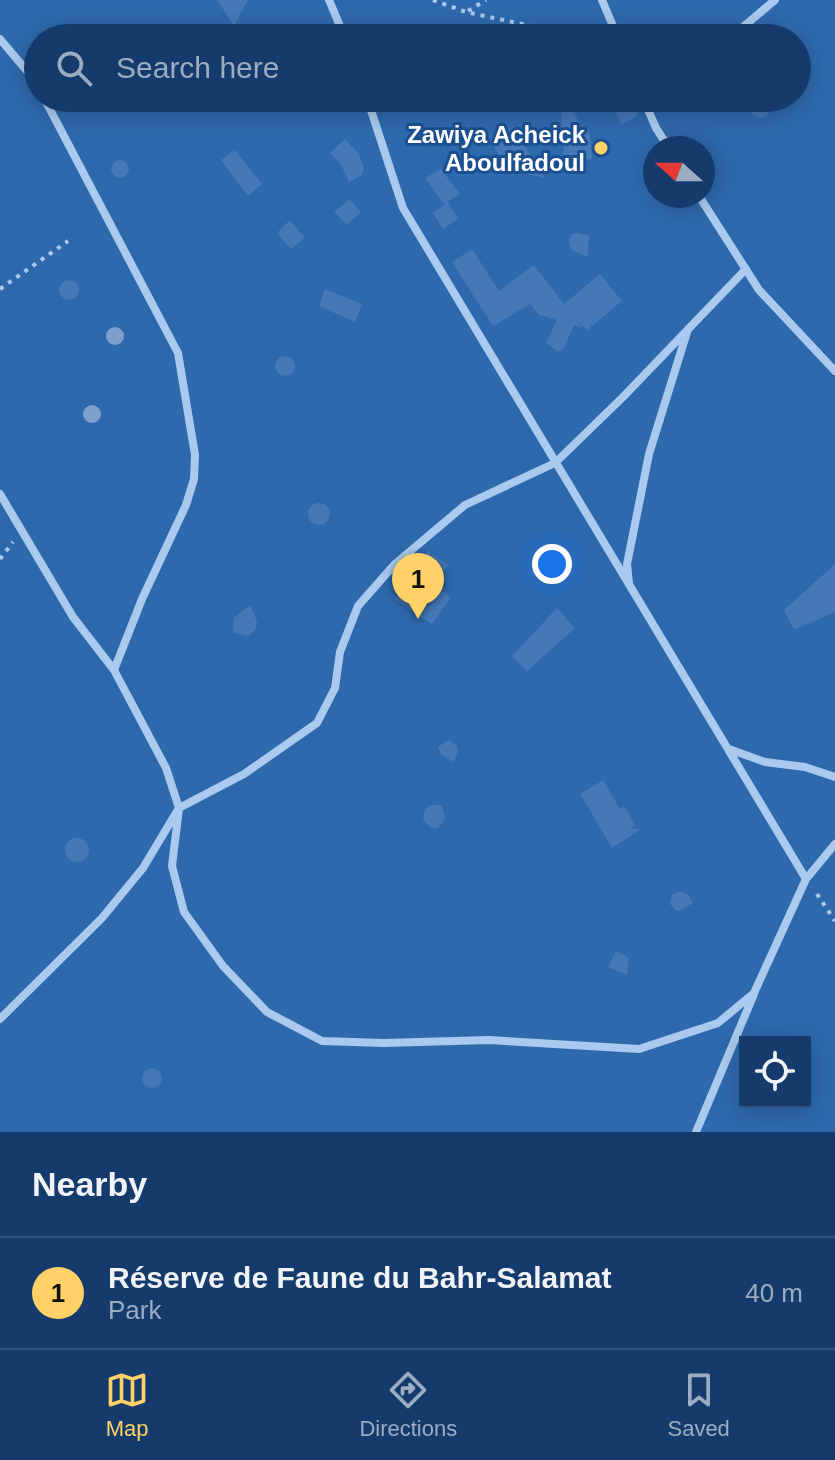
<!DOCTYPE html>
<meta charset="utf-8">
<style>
:root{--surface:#143b6b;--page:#1d4271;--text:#f1f3f6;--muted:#9dadc1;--line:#33557e;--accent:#ffd166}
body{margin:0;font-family:Arial,sans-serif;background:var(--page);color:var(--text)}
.controls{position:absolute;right:24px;bottom:24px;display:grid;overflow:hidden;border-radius:0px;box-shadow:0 4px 20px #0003}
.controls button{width:72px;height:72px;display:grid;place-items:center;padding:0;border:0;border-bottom:2px solid var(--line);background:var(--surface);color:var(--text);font:40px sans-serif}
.compass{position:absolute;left:643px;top:136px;width:72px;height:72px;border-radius:50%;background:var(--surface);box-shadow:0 4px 20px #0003;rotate:291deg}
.you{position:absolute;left:552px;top:564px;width:28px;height:28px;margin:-20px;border:6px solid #fff;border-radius:50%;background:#1a73e8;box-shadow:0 0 0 12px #1a73e833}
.badge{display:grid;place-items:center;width:52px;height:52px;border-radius:50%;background:var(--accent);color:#111;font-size:26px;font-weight:700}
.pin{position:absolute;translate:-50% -66px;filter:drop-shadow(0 2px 4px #0008)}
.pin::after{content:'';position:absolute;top:42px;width:28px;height:24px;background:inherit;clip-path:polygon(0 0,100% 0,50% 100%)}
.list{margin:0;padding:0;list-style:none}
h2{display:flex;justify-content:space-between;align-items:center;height:104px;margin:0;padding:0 32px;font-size:34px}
h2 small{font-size:26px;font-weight:400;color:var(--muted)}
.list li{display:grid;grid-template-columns:52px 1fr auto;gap:24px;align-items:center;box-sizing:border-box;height:112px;padding:0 32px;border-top:2px solid var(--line)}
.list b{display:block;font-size:30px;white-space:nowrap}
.list p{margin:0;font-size:26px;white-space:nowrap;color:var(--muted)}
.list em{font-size:26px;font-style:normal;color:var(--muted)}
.icon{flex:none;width:44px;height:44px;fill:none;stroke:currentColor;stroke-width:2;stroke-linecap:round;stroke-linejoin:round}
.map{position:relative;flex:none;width:835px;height:1132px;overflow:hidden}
.search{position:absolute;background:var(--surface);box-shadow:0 4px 20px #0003;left:24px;right:24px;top:24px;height:88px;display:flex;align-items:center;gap:20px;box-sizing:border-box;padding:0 28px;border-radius:44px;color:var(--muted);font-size:30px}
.sheet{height:216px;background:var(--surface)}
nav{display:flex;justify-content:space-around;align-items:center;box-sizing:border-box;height:112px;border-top:2px solid var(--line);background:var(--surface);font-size:22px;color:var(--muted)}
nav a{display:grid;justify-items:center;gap:4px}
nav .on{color:var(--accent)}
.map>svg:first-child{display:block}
.green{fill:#2e69ad;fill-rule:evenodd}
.building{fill:#4478b7}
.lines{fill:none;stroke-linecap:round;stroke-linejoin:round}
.path{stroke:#a9c9ee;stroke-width:4;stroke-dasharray:4 6;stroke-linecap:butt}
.minor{stroke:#a9c9ee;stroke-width:8}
.tree{fill:#7ea0ca}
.poi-dot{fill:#ffd166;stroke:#1b4f8f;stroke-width:3}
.labels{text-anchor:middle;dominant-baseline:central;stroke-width:6;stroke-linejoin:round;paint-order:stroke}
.poi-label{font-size:24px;font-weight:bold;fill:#fff;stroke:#1b4f8f;text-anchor:end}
</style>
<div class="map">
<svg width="835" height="1132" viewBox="0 0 835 1132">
<rect width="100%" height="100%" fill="#1b4f8f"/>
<path class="green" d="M0 0H835V1132H0ZM38 38H797V98H38ZM655 148H703V196H655ZM745 1042H805V1102H745Z"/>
<path class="building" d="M217 0H248L234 26Z
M750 108a10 10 0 1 1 20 0a10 10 0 1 1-20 0Z
M560 98H569L581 129 589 128 592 159 564 162Z
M609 98H629L638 116 621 124Z
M513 127 545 178 508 170 490 140Z
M345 139 359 154 364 168 362 175 349 182 340 163 330 153Z
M235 150 262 184 248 196 221 160Z
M111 169a9 9 0 1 1 18 0a9 9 0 1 1-18 0Z
M441 169 460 194 444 204 425 178Z
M350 199 361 212 347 225 334 212Z
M448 202 458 219 443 229 433 213Z
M290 220 305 238 291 249 277 233Z
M578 233 589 236 588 257 573 251 570 247 569 240 572 234Z
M472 249 499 291 534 265 564 304 600 274 622 301 587 330 577 320 583 328 574 325 564 348 558 352 546 343 557 320 539 315 530 304 493 326 452 262Z
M59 290a10 10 0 1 1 20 0a10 10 0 1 1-20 0Z
M325 289 362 304 355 322 319 306Z
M275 366a10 10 0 1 1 20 0a10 10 0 1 1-20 0Z
M308 514a11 11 0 1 1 22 0a11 11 0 1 1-22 0Z
M428 551 448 565 434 585 451 597 432 624 394 599Z
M835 564V612L794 630 784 610Z
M250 605 257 621 256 629 249 636 233 633 234 618Z
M557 608 575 628 527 671 512 656Z
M448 740 457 745 458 751 454 762 441 755 438 747Z
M603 780 620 809 624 806 635 824 631 828 640 830 612 848 580 794Z
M431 805H442L445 819 438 828H431L423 820 425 809Z
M65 850a12 12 0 1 1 24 0a12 12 0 1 1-24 0Z
M680 891 688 895 693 903 680 911H676L670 904 672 895Z
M616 951 629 958 627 975 608 967Z
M142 1078a10 10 0 1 1 20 0a10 10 0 1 1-20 0Z"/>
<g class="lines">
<path class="path" d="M433 0 466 12 588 38
M468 11 486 0
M0 289 68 241
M0 559 13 542
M817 894 835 921"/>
<path class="minor" d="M329 0 345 38
M602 0 618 38
M730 38 775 0
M0 39 32 77 38 87
M44 98 178 353 195 455 194 479 186 505 142 599 114 670
M367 98 403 208 806 879
M643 98 656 128 669 148
M699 196 759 290 835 371
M0 494 73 617 114 670 166 768 179 808 172 866 184 912 223 966 267 1012 322 1041 384 1043 489 1040 639 1049 718 1023 754 993 806 879 835 844
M629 584 627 564 649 454 688 329
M729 749 765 762 805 767 835 777
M0 1019 102 918 143 868 179 808 244 774 317 723 335 688 340 652 358 606 395 564 465 505 555 463 623 397 746 269
M696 1132 754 994"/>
</g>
<g class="tree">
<circle cx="115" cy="336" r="9"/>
<circle cx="92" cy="414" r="9"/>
</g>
<circle class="poi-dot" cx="601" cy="148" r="8"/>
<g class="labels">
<g class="poi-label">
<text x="585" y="134">Zawiya Acheick<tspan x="585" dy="28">Aboulfadoul</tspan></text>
</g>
</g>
</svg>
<div class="controls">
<button><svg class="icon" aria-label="locate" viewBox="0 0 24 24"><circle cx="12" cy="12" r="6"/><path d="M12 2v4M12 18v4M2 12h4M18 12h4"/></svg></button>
</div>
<svg class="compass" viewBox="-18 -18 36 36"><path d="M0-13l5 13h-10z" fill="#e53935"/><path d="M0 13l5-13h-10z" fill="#9dadc1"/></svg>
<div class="you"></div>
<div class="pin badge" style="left:418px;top:619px">1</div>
<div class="search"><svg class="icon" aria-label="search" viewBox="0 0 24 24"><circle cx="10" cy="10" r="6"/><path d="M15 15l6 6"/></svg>Search here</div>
</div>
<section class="sheet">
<h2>Nearby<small></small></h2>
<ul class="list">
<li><span class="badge">1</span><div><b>Réserve de Faune du Bahr-Salamat</b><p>Park</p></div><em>40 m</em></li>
</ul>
</section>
<nav>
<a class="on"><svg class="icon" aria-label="map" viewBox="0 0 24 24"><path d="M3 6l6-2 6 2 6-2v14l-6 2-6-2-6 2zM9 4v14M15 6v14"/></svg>Map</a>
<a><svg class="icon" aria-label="directions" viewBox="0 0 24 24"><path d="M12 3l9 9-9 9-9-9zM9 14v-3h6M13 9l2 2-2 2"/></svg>Directions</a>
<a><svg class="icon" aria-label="saved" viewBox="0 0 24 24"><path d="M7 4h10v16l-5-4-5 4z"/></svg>Saved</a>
</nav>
